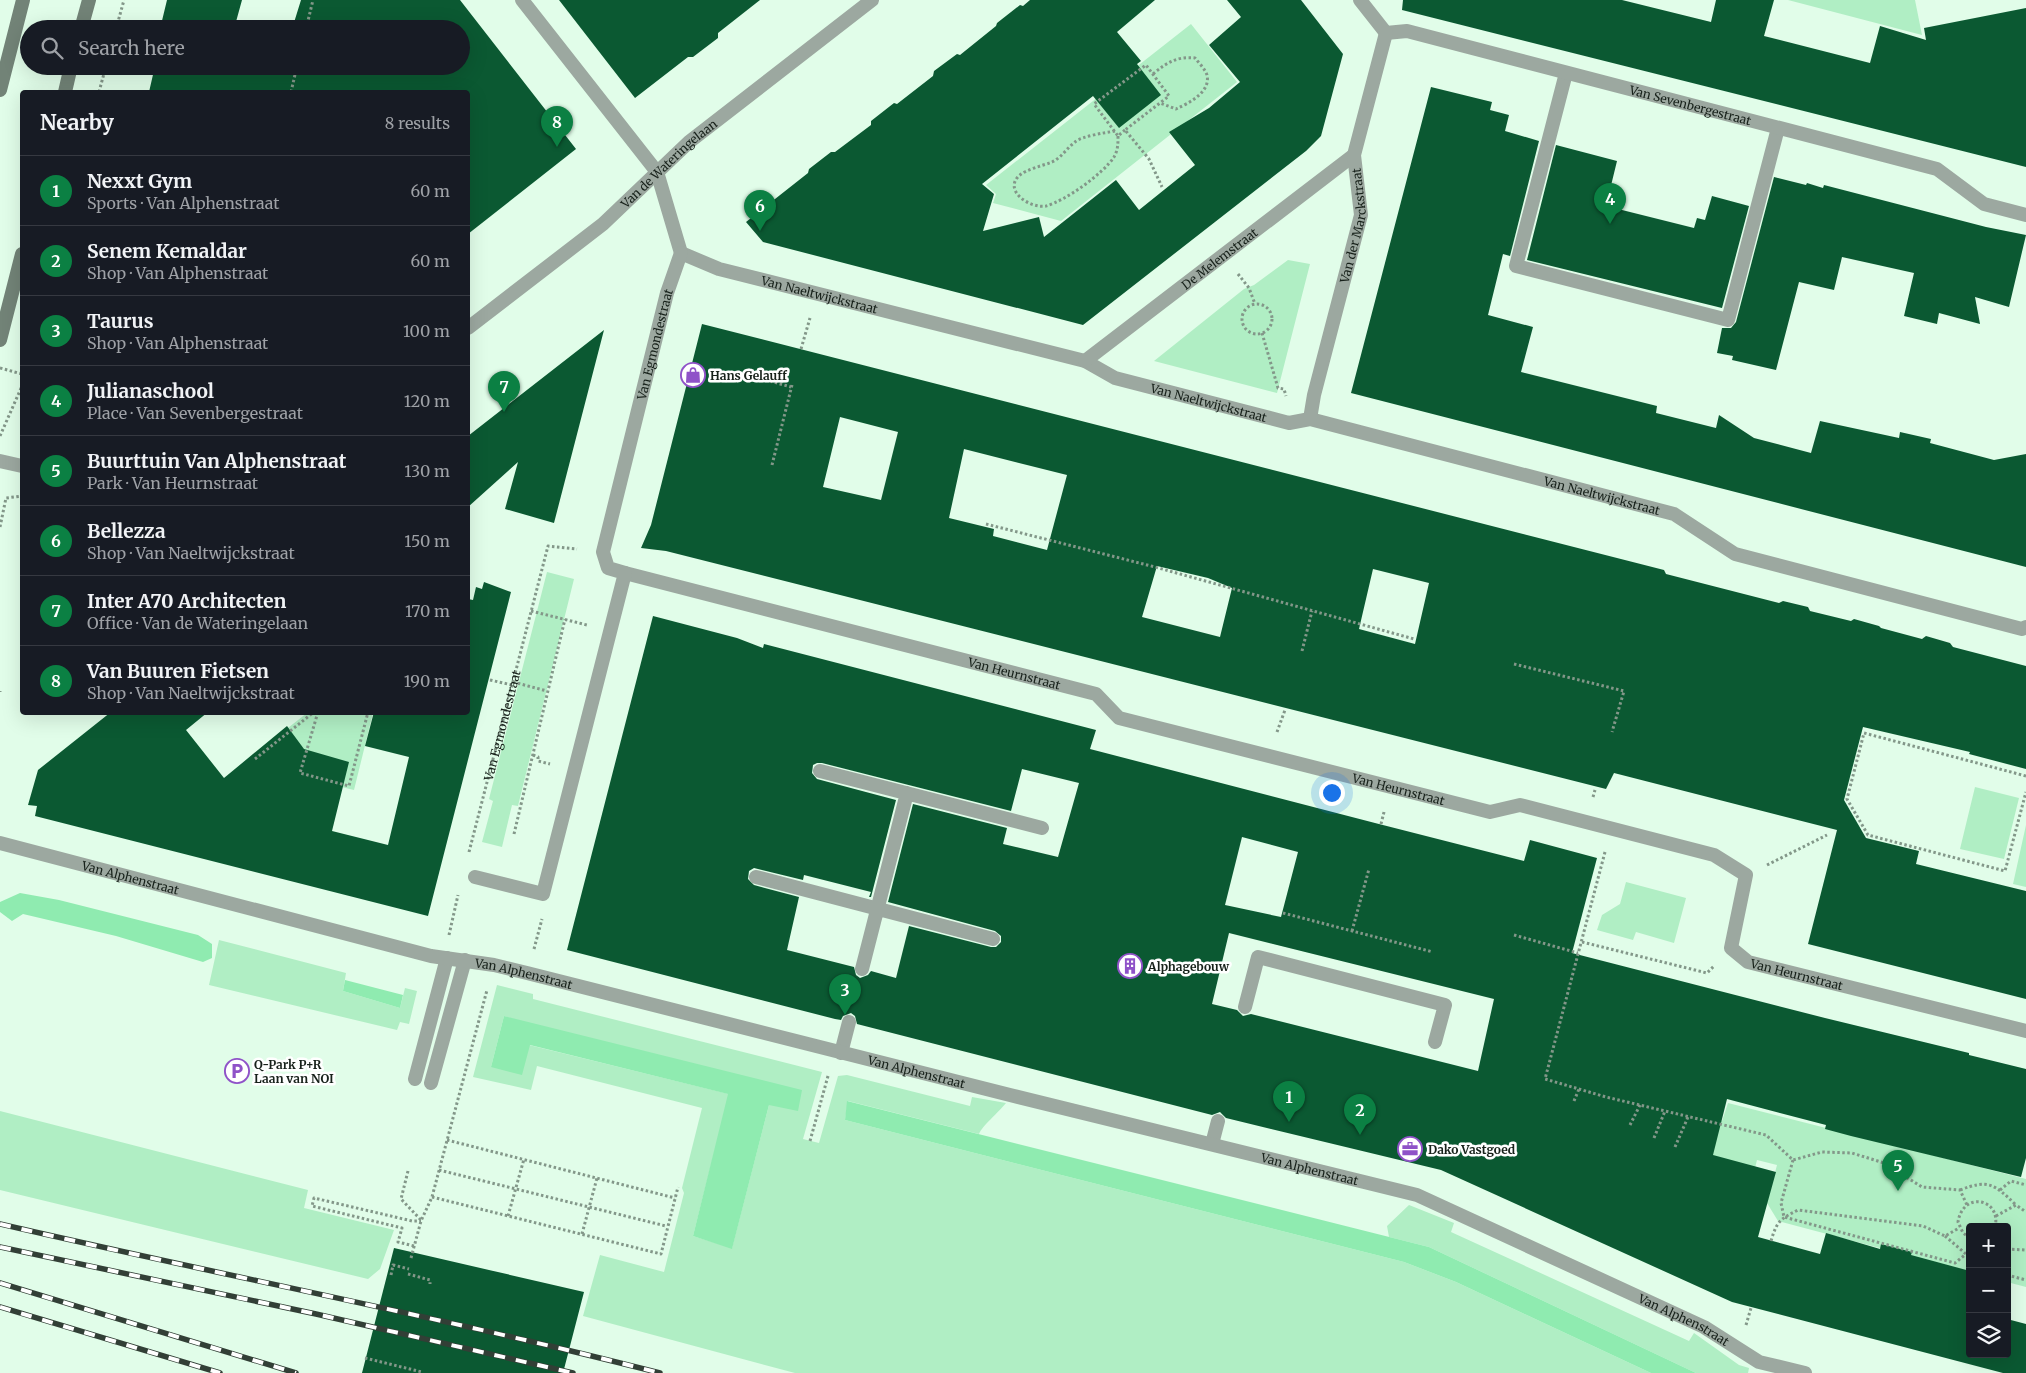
<!DOCTYPE html>
<meta charset="utf-8">
<style>
:root{--surface:#171b24;--page:#20242c;--text:#f1f3f6;--muted:#9ea1a6;--line:#363941;--accent:#0b8043}
body{margin:0;font-family:Merriweather,serif;background:var(--page);color:var(--text)}
.controls{position:absolute;right:15px;bottom:15px;display:grid;overflow:hidden;border-radius:5px;box-shadow:0 5px 20px #0002}
.controls button{width:45px;height:45px;display:grid;place-items:center;padding:0;border:0;border-bottom:1px solid var(--line);background:var(--surface);color:var(--text);font:25px sans-serif}
.you{position:absolute;left:1331px;top:792px;width:18px;height:18px;margin:-12px;border:4px solid #fff;border-radius:50%;background:#1a73e8;box-shadow:0 0 0 8px #1a73e833}
.badge{display:grid;place-items:center;width:32px;height:32px;border-radius:50%;background:var(--accent);color:#fff;font-size:16px;font-weight:700}
.pin{position:absolute;translate:-50% -41px;filter:drop-shadow(0 1px 2px #0008)}
.pin::after{content:'';position:absolute;top:26px;width:18px;height:15px;background:inherit;clip-path:polygon(0 0,100% 0,50% 100%)}
.list{margin:0;padding:0;list-style:none}
h2{display:flex;justify-content:space-between;align-items:center;height:65px;margin:0;padding:0 20px;font-size:21px}
h2 small{font-size:16px;font-weight:400;color:var(--muted)}
.list li{display:grid;grid-template-columns:32px 1fr auto;gap:15px;align-items:center;box-sizing:border-box;height:70px;padding:0 20px;border-top:1px solid var(--line)}
.list b{display:block;font-size:19px;white-space:nowrap}
.list p{margin:0;font-size:16px;white-space:nowrap;color:var(--muted)}
.list em{font-size:16px;font-style:normal;color:var(--muted)}
.icon{flex:none;width:28px;height:28px;fill:none;stroke:currentColor;stroke-width:2;stroke-linecap:round;stroke-linejoin:round}
.map{position:relative;flex:none;width:2026px;height:1373px;overflow:hidden}
.search{position:absolute;background:var(--surface);box-shadow:0 5px 20px #0002;left:20px;top:20px;width:450px;height:55px;display:flex;align-items:center;gap:12px;box-sizing:border-box;padding:0 18px;border-radius:28px;color:var(--muted);font-size:19px}
.panel{position:absolute;background:var(--surface);box-shadow:0 5px 20px #0002;left:20px;top:90px;width:450px;height:625px;border-radius:5px}
.map>svg:first-child{display:block}
.green{fill:#b0eec4;fill-rule:evenodd}
.water{fill:#8febb0}
.building{fill:#0b5932;fill-rule:evenodd}
.lines{fill:none;stroke-linecap:round;stroke-linejoin:round}
.path{stroke:#839789;stroke-width:3;stroke-dasharray:2.5 2.5;stroke-linecap:butt}
.service{stroke:#9ca8a0;stroke-width:14}
.minor{stroke:#9ca8a0;stroke-width:14}
.tertiary{stroke:#9ca8a0;stroke-width:14}
.secondary{stroke:#728377;stroke-width:14}
.rail-casing{stroke:#323f36;stroke-width:5.5}
.rail{stroke:#fff;stroke-width:4;stroke-dasharray:11;stroke-linecap:butt}
.labels{text-anchor:middle;dominant-baseline:central;stroke-width:5;stroke-linejoin:round;paint-order:stroke}
.street-label{font-size:12px;fill:#17211a;stroke:#fff}
.poi-label{font-size:12px;font-weight:bold;fill:#17211a;stroke:#fff;text-anchor:start}
</style>
<div class="map">
<svg width="2026" height="1373" viewBox="0 0 2026 1373">
<rect width="100%" height="100%" fill="#e1fde9"/>
<path class="green" d="M1788 0H1915L1922 35Z
M1191 24 1237 82 1061 221 993 203 996 194 986 185Z
M1288 260 1310 264 1277 393 1154 361 1244 289 1254 285Z
M547 572 574 579 518 806 512 805 502 847 482 842 493 801 489 799Z
M307 713H373L354 790 243 763Z
M1975 787 2019 798 2004 859 1960 849Z
M2026 825V887L2013 884Z
M1626 882 1686 898 1674 943 1636 932 1633 940 1597 930 1602 915 1620 904Z
M219 940 346 973 343 991 400 1008 405 988 417 991 409 1024 400 1022 397 1030 209 985Z
M497 985 533 994V999L822 1072 803 1139 819 1143 838 1076 847 1075 970 1106 972 1097 1006 1103C999 1112 982 1126 979 1134L848 1101 845 1120 1404 1262 1456 1282 1651 1373H795L583 1316 600 1255 664 1272 684 1193 682 1188 702 1108 537 1066 531 1090 473 1077ZM504 1016 769 1105 732 1248 693 1236 729 1094 529 1045 491 1067Z
M1560 1080 1722 1121 1728 1103 2026 1179V1287L2007 1282V1227H1970V1272L1778 1221 1767 1203 1777 1165 1757 1160 1752 1180Z
M0 1111 308 1190 304 1208 394 1230 380 1269 368 1279 0 1190Z
M1409 1205 1454 1223 1451 1232 1689 1341 1694 1333 1739 1365 1749 1368 1748 1373H1696L1429 1247 1389 1237 1387 1226Z"/>
<path class="water" d="M20 893 59 900 198 935 212 944V958L203 962 116 936 23 914 12 921 0 912V902Z
M345 980 403 995 400 1008 343 991Z
M504 1016 802 1090 798 1111 769 1105 732 1249 693 1236 728 1094 530 1045 522 1075 491 1067Z
M847 1101 1429 1247 1696 1373H1651L1456 1282 1404 1262 845 1120Z"/>
<path class="building" d="M167 0H242L234 29H160Z
M301 0H460L576 149 468 234V92H149L155 66H461V29H292Z
M559 0H760L718 33V38L693 57H688L635 98Z
M1030 0H1155L1117 32 1141 61 1137 64 1161 95 1119 128 1093 96 982 184 994 194 983 231 1039 217 1044 237 1116 180 1139 210 1195 165 1169 132 1209 108 1240 82 1209 45 1241 17 1227 0H1301L1343 54 1321 136 1306 151 1083 325 763 242 746 222 808 173 809 169 831 152H835L871 125V121L894 103 897 104 933 76 934 71 957 54 960 55 996 26 997 23 1020 5 1023 6Z
M1403 0H1622L1711 22 1716 0H1774L1764 36 1870 63 1880 26 1926 40 1924 28 2026 8V167L1402 10Z
M1431 87 1492 102 1490 110 1509 115 1505 131 1539 141 1510 256 1503 254 1488 315 1533 327 1521 372 1657 406 1656 413 1716 428 1719 415 1754 438 1811 453 1820 421 1899 438 1900 432 1931 439 1930 443 1994 460 2026 454V567L1351 393Z
M1556 145 1617 161 1606 206 1694 228 1697 218 1705 220 1712 196 1749 206 1722 308 1527 260Z
M1774 177 1806 185 1807 183 1823 188 1824 185 1986 227 2026 235 2009 307 1975 297 1980 324 1939 313 1937 324 1904 316 1914 273 1842 257 1834 290 1799 282 1776 370 1732 360 1733 356 1717 353 1722 328H1731L1736 322Z
M702 324 1664 570 1666 574 1779 603 1783 601 1808 607 1810 611 1851 621 1854 619 1879 626 1881 628 1922 639 1926 636 1950 643 1953 647 2026 666V769L1969 754 1970 752 1863 727 1844 800 1866 838 1919 851 1916 864 2026 891V999L1808 944 1837 830 1614 773 1606 789 666 551 641 548 651 525ZM840 417 898 432 881 500 823 487ZM964 449 1067 475 1047 550 993 536 994 529 949 518ZM1157 566 1208 578 1232 588 1220 637 1142 617ZM1373 569 1429 583 1415 644 1359 629Z
M604 330 554 523 505 509 518 462 468 507V436Z
M484 582 511 592 428 916 35 816 37 806 28 805 38 770 111 712H208L186 730 224 778 287 726 304 749 349 762 332 831 388 845 409 757 365 746 374 712H468V599L473 600 476 587 482 589Z
M653 616 737 638 763 648 764 644 1096 730 1090 749 1375 823 1524 861 1530 840 1597 858 1572 953 1825 1018 1969 1053V1055L2026 1069V1158L2021 1177 1851 1136 1825 1129 1826 1125 1727 1099 1713 1155 1776 1172 1758 1237 1820 1254 1826 1233 1880 1249 1881 1244 1912 1252 1911 1255 1970 1271V1354H2007V1319L2026 1324V1373H2003L1732 1302 1441 1170 1226 1118 1220 1112 1212 1115 857 1024 855 1016 851 1013 843 1016 841 1020 835 1019 567 950ZM817 763H822L1011 811 1022 769 1079 783 1058 857 1003 844 1007 828 913 804 888 902 995 931 1001 936V942L996 947H991L909 926 896 978 871 971 868 975 860 978 856 975 854 967 787 950 799 897 754 885 748 879 749 871 754 868 803 880 804 875 871 892 869 897H871L896 800 817 779 812 773 813 765ZM1242 837 1298 852 1281 917 1225 905ZM1229 933 1494 999 1478 1071 1251 1014 1243 1016 1237 1010 1212 1004Z
M394 1248 584 1292 563 1373H362Z"/>
<g class="lines">
<g class="path">
<path d="M116 29 124 0"/>
<path d="M306 29 313 0"/>
<path d="M1153 74C1166 63 1177 56 1195 58 1199 63 1205 69 1207 75 1211 92 1189 103 1176 109L1160 103"/>
<path d="M99 92 106 66"/>
<path d="M291 92 297 66"/>
<path d="M1125 130 1118 136 1094 104 1146 65 1169 96 1125 130 1149 159 1162 187"/>
<path d="M1115 131C1104 133 1082 136 1075 142 1067 148 1061 158 1052 162 1042 166 1027 169 1020 175 1002 190 1030 209 1046 206 1065 201 1103 174 1114 157 1118 150 1118 144 1118 136"/>
<path d="M1238 274 1249 288 1255 304"/>
<circle cx="1257" cy="319" r="15"/>
<path d="M1262 333 1278 388 1284 389 1286 396"/>
<path d="M801 349 810 318"/>
<path d="M0 368 22 374"/>
<path d="M770 381 791 387"/>
<path d="M0 436 22 386"/>
<path d="M772 465 792 385"/>
<path d="M986 524 1155 567 1414 639"/>
<path d="M0 527 6 498 22 496"/>
<path d="M531 611 587 625"/>
<path d="M1302 651 1312 611"/>
<path d="M1514 664 1624 691 1612 732"/>
<path d="M490 680 512 685"/>
<path d="M513 682 547 691"/>
<path d="M0 692V691"/>
<path d="M318 712 300 773 349 786 368 712"/>
<path d="M1277 732 1285 710"/>
<path d="M533 755 538 757V761L550 764"/>
<path d="M255 759 314 712"/>
<path d="M2026 776 1864 733 1847 799 1868 835 2005 871 2026 792"/>
<path d="M1593 797 1595 790"/>
<path d="M1381 824 1384 812"/>
<path d="M514 834 565 619"/>
<path id="s1" d="M469 852 548 546 577 549"/>
<path d="M1605 852 1545 1079 1606 1097 1766 1135 1793 1160 1822 1152 1852 1153 1884 1163 1922 1187 1960 1190 1967 1205"/>
<path d="M1767 865 1827 835"/>
<path d="M1283 913 1433 952"/>
<path d="M1352 931 1369 869"/>
<path d="M449 935 458 895"/>
<path d="M1514 935 1578 953"/>
<path d="M1582 942 1707 973 1714 966"/>
<path d="M534 949 542 919"/>
<path d="M1574 1101 1579 1089"/>
<path d="M1630 1125 1640 1105"/>
<path d="M1654 1138 1665 1111"/>
<path d="M447 1140 675 1198"/>
<path d="M810 1141 828 1076"/>
<path d="M1675 1147 1688 1117"/>
<path d="M1793 1160 1781 1203 1784 1217 1955 1263 1966 1254"/>
<path d="M439 1170 666 1226"/>
<path d="M408 1171 401 1199 421 1220"/>
<path d="M1960 1190C1989 1179 1994 1184 2016 1205"/>
<path d="M2000 1190 2011 1181 2026 1185"/>
<path d="M432 1197 661 1254 678 1187"/>
<path d="M508 1216 524 1159"/>
<path d="M1996 1216 2016 1205 2026 1212"/>
<path d="M582 1234 597 1178"/>
<path d="M1945 1236 1966 1254 1970 1255"/>
<path d="M1970 1238 1963 1233 1958 1222C1963 1190 2002 1199 1995 1227"/>
<path d="M1771 1241C1777 1221 1780 1219 1798 1210L1923 1226 1945 1236 1959 1228"/>
<path d="M414 1246 398 1242 402 1228 312 1206 314 1198 412 1221H421"/>
<path d="M2007 1249 2026 1250"/>
<path d="M411 1258 421 1221 432 1197 487 990"/>
<path d="M408 1274 430 1280V1284"/>
<path d="M391 1275 393 1265 409 1269"/>
<path d="M2007 1275 2026 1280"/>
<path d="M1746 1325 1751 1308"/>
<path d="M365 1358 422 1372"/>
</g>
<path class="service" d="M1566 73 1516 266 1728 320 1778 128
M820 771 1042 828
M756 877 993 939
M862 969 907 793
M1245 1007 1258 957 1445 1005 1435 1042
M841 1053 849 1022
M415 1079 447 958
M431 1083 465 960
M1212 1144 1218 1121"/>
<g class="minor">
<path d="M522 0 657 172 681 253"/>
<path id="s2" d="M1360 0 1386 33 1407 31 1937 169 1984 204 2026 215"/>
<path id="s3" d="M681 253 719 269 1085 361 1115 378 1289 423 1310 419 1674 514 1735 554 2022 629 2026 627"/>
<path id="s4" d="M1085 361 1354 155"/>
<path id="s5" d="M1310 419 1314 395 1361 215 1354 155 1386 33"/>
<path id="s6" d="M625 573 1096 694 1119 718 1490 812 1520 805 1714 855 1746 875 1731 948 1748 962 2026 1031"/>
<path id="s7" d="M0 843 431 956 494 965 527 973 1010 1095 1417 1195 1704 1327 1759 1362 1805 1373"/>
<path id="s8" d="M475 877 543 894 625 573 608 568 603 552 667 293 681 253"/>
</g>
<g class="tertiary">
<path id="s9" d="M468 328 603 224 689 142 872 0"/>
<path d="M0 461 22 466"/>
</g>
<path class="secondary" d="M81 29 89 0
M0 90 23 0
M65 92 71 66
M0 340 22 254"/>
<defs>
<path id="rail" d="M0 1224C220 1275 442 1317 660 1373
M0 1247 316 1314 573 1373
M0 1283 296 1373
M0 1307 220 1373"/>
</defs>
<use href="#rail" class="rail-casing"/>
<use href="#rail" class="rail"/>
</g>
<defs>
<symbol id="shop-ring" viewBox="-11 -11 22 22"><circle r="9.5" fill="#fff" stroke="#8f52c8" stroke-width="1.5"/><path d="M-5-2.5h2.3a2.7 3.5 0 0 1 5.4 0H5L5.5 6h-11ZM-1.5-2.5h3a1.5 2.3 0 0 0-3 0Z" fill="#8f52c8"/></symbol>
<symbol id="building-ring" viewBox="-11 -11 22 22"><circle r="9.5" fill="#fff" stroke="#8f52c8" stroke-width="1.5"/><path d="M-4-6H4V6H1V3H-1V6H-4ZM-2.5-4.3h1.7v1.8h-1.7ZM.8-4.3h1.7v1.8H.8ZM-2.5-1h1.7V.8h-1.7ZM.8-1h1.7V.8H.8Z" fill="#8f52c8"/></symbol>
<symbol id="parking-ring" viewBox="-11 -11 22 22"><circle r="9.5" fill="#fff" stroke="#8f52c8" stroke-width="1.5"/><path d="M-3.5-5.5H1a3.5 3.5 0 0 1 0 7H-1V5.5H-3.5ZM-1-3.4V-.6H.8a1.4 1.4 0 0 0 0-2.8Z" fill="#8f52c8"/></symbol>
<symbol id="office-ring" viewBox="-11 -11 22 22"><circle r="9.5" fill="#fff" stroke="#8f52c8" stroke-width="1.5"/><path d="M-6-3h4V-5.5h4V-3h4V5H-6ZM-1-4.5V-3h2v-1.5ZM-6 0V1H6V0Z" fill="#8f52c8"/></symbol>
</defs>
<g fill-rule="evenodd">
<use href="#shop-ring" x="679" y="361" width="28" height="28"/>
<use href="#building-ring" x="1116" y="952" width="28" height="28"/>
<use href="#parking-ring" x="223" y="1057" width="28" height="28"/>
<use href="#office-ring" x="1396" y="1135" width="28" height="28"/>
</g>
<g class="labels">
<g class="street-label">
<text stroke="none"><textPath href="#s2" startOffset="356">Van Sevenbergestraat</textPath></text>
<text stroke="none"><textPath href="#s9" startOffset="260">Van de Wateringelaan</textPath></text>
<text stroke="none"><textPath href="#s5" startOffset="199">Van der Marckstraat</textPath></text>
<text stroke="none"><textPath href="#s4" startOffset="169">De Melemstraat</textPath></text>
<text stroke="none"><textPath href="#s3" startOffset="145">Van Naeltwijckstraat</textPath></text>
<text stroke="none"><textPath href="#s8" startOffset="650">Van Egmondestraat</textPath></text>
<text stroke="none"><textPath href="#s3" startOffset="550">Van Naeltwijckstraat</textPath></text>
<text stroke="none"><textPath href="#s3" startOffset="956">Van Naeltwijckstraat</textPath></text>
<text stroke="none"><textPath href="#s6" startOffset="402">Van Heurnstraat</textPath></text>
<text stroke="none"><textPath href="#s1" startOffset="131">Van Egmondestraat</textPath></text>
<text stroke="none"><textPath href="#s6" startOffset="808">Van Heurnstraat</textPath></text>
<text stroke="none"><textPath href="#s7" startOffset="135">Van Alphenstraat</textPath></text>
<text stroke="none"><textPath href="#s6" startOffset="1318">Van Heurnstraat</textPath></text>
<text stroke="none"><textPath href="#s7" startOffset="540">Van Alphenstraat</textPath></text>
<text stroke="none"><textPath href="#s7" startOffset="945">Van Alphenstraat</textPath></text>
<text stroke="none"><textPath href="#s7" startOffset="1350">Van Alphenstraat</textPath></text>
<text stroke="none"><textPath href="#s7" startOffset="1755">Van Alphenstraat</textPath></text>
</g>
<g class="poi-label">
<text x="710" y="375">Hans Gelauff</text>
<text x="1148" y="966">Alphagebouw</text>
<text x="254" y="1064">Q-Park P+R<tspan x="254" dy="14">Laan van NOI</tspan></text>
<text x="1428" y="1149">Dako Vastgoed</text>
</g>
</g>
</svg>
<div class="controls">
<button>+</button>
<button>−</button>
<button><svg class="icon" aria-label="layers" viewBox="0 0 24 24"><path d="M12 4l9 5-9 5-9-5zM3 14l9 5 9-5"/></svg></button>
</div>
<div class="you"></div>
<div class="pin badge" style="left:1289px;top:1122px">1</div>
<div class="pin badge" style="left:1360px;top:1135px">2</div>
<div class="pin badge" style="left:845px;top:1015px">3</div>
<div class="pin badge" style="left:1610px;top:224px">4</div>
<div class="pin badge" style="left:1898px;top:1191px">5</div>
<div class="pin badge" style="left:760px;top:231px">6</div>
<div class="pin badge" style="left:504px;top:412px">7</div>
<div class="pin badge" style="left:557px;top:147px">8</div>
<div class="search"><svg class="icon" aria-label="search" viewBox="0 0 24 24"><circle cx="10" cy="10" r="6"/><path d="M15 15l6 6"/></svg>Search here</div>
<section class="panel">
<h2>Nearby<small>8 results</small></h2>
<ul class="list">
<li><span class="badge">1</span><div><b>Nexxt Gym</b><p>Sports · Van Alphenstraat</p></div><em>60 m</em></li>
<li><span class="badge">2</span><div><b>Senem Kemaldar</b><p>Shop · Van Alphenstraat</p></div><em>60 m</em></li>
<li><span class="badge">3</span><div><b>Taurus</b><p>Shop · Van Alphenstraat</p></div><em>100 m</em></li>
<li><span class="badge">4</span><div><b>Julianaschool</b><p>Place · Van Sevenbergestraat</p></div><em>120 m</em></li>
<li><span class="badge">5</span><div><b>Buurttuin Van Alphenstraat</b><p>Park · Van Heurnstraat</p></div><em>130 m</em></li>
<li><span class="badge">6</span><div><b>Bellezza</b><p>Shop · Van Naeltwijckstraat</p></div><em>150 m</em></li>
<li><span class="badge">7</span><div><b>Inter A70 Architecten</b><p>Office · Van de Wateringelaan</p></div><em>170 m</em></li>
<li><span class="badge">8</span><div><b>Van Buuren Fietsen</b><p>Shop · Van Naeltwijckstraat</p></div><em>190 m</em></li>
</ul>
</section>
</div>
